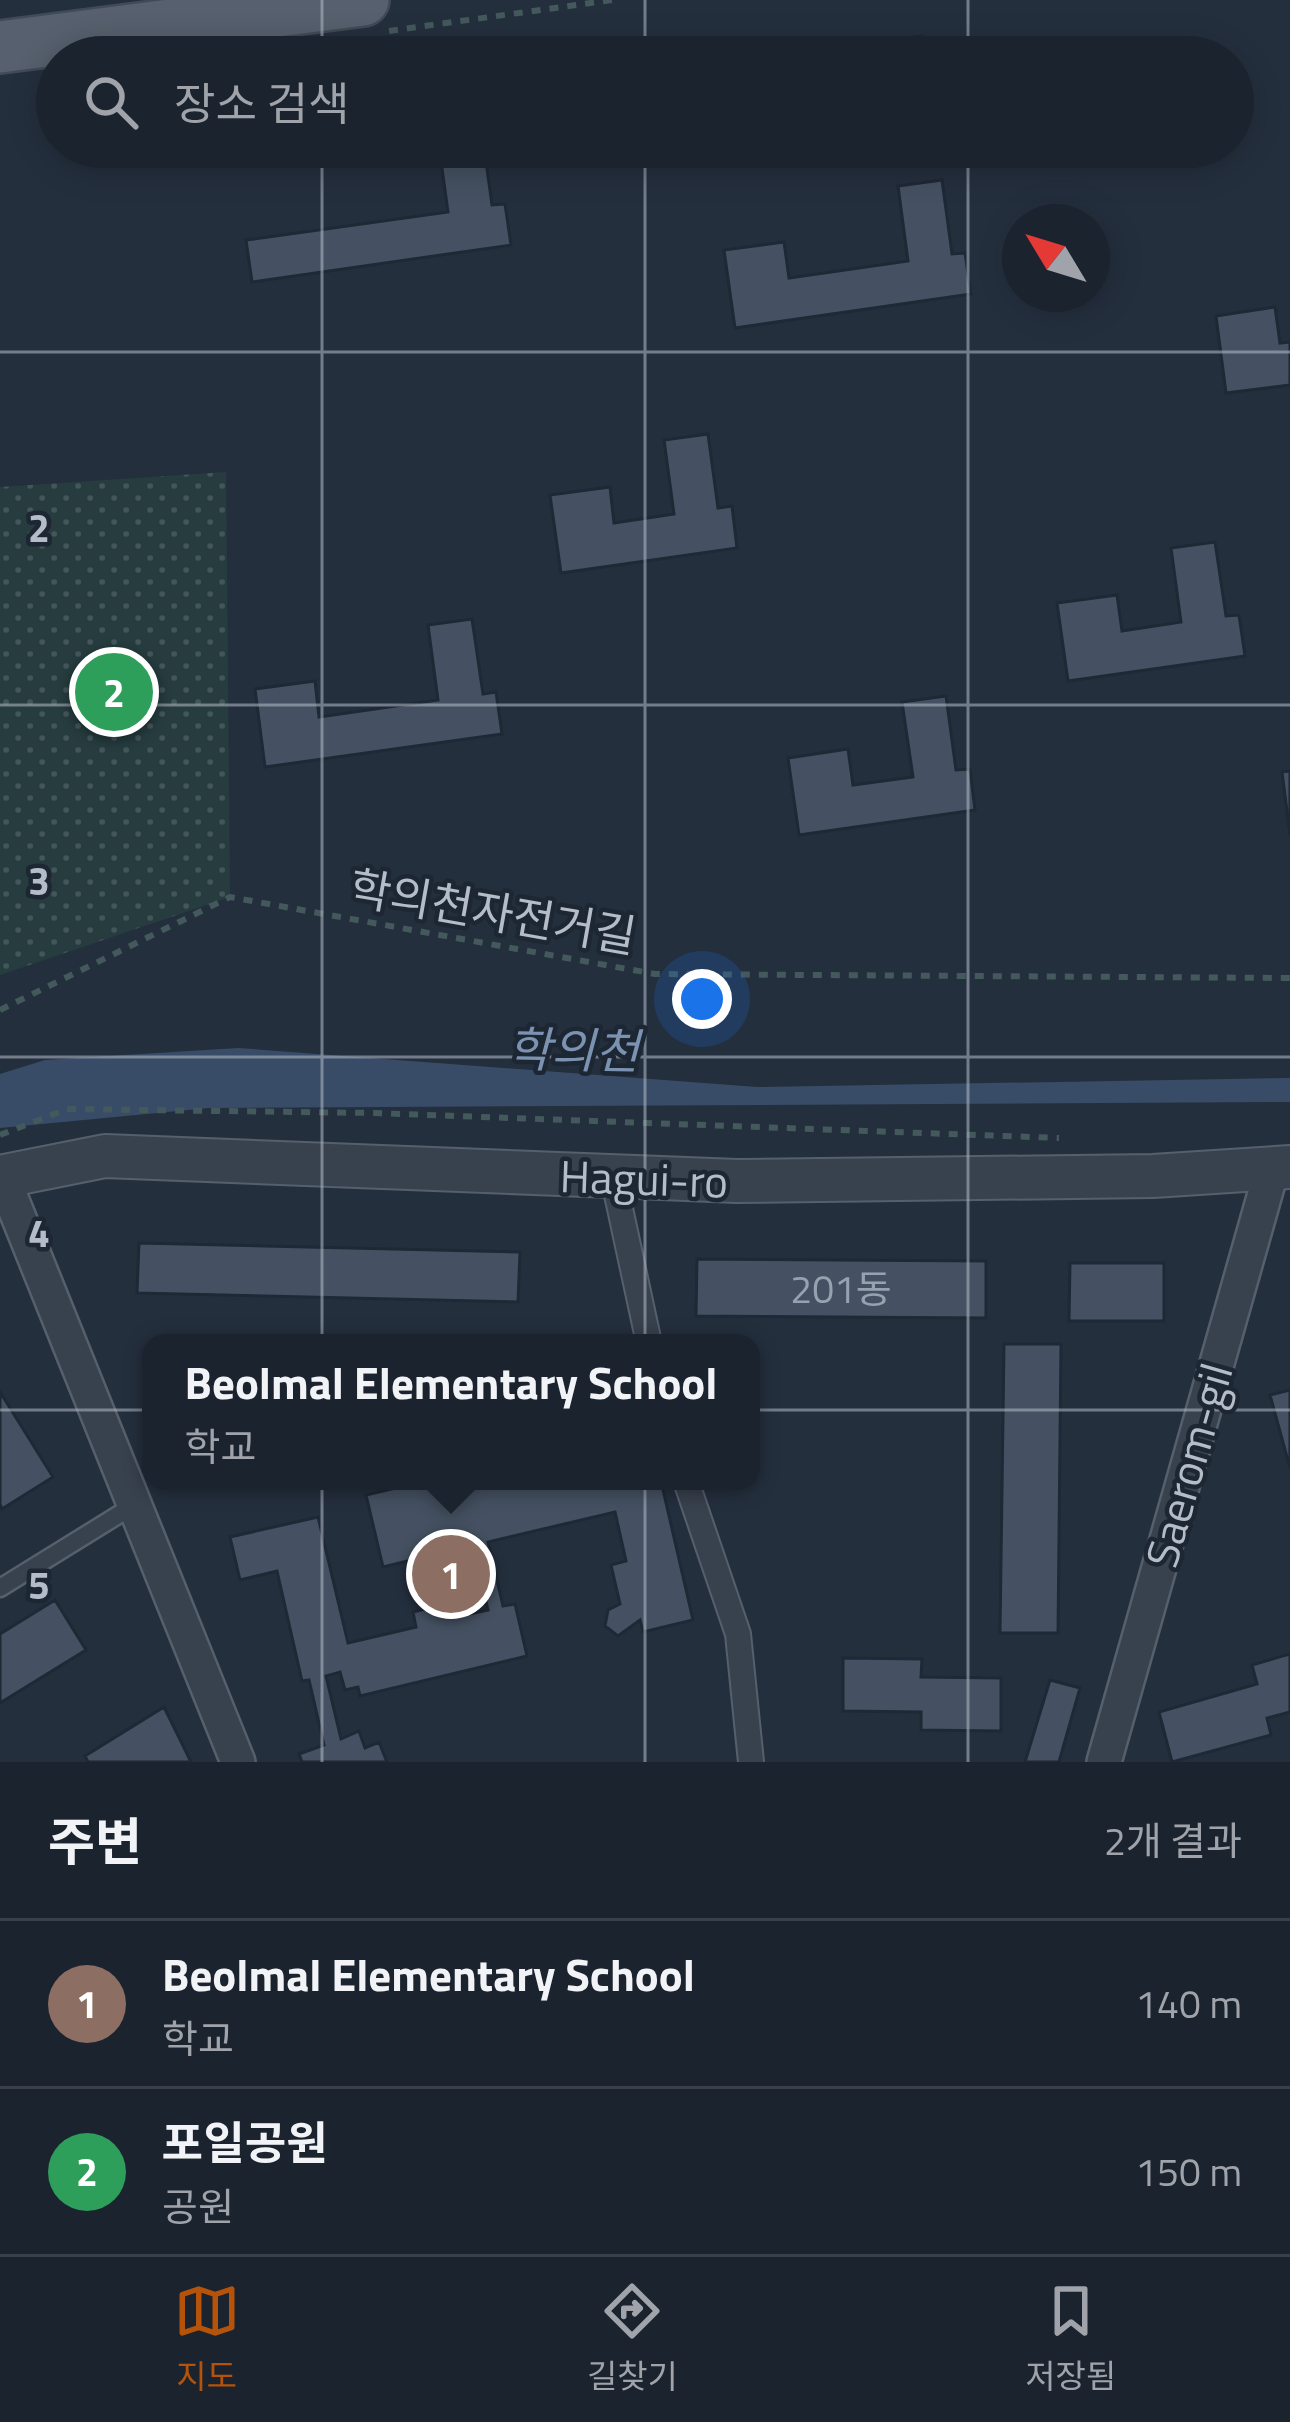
<!DOCTYPE html>
<html lang="ko">
<meta charset="utf-8">
<style>
:root{--surface:#1b232e;--page:#282f3a;--text:#f1f3f6;--muted:#a0a4aa;--line:#39404a;--accent:#b45309}
body{margin:0;font-family:"Titillium Web","Noto Sans KR",sans-serif;background:var(--page);color:var(--text)}
.compass{position:absolute;left:1002px;top:204px;width:108px;height:108px;border-radius:50%;background:var(--surface);box-shadow:0 6px 30px #0003;rotate:308deg}
.you{position:absolute;left:702px;top:999px;width:42px;height:42px;margin:-30px;border:9px solid #fff;border-radius:50%;background:#1a73e8;box-shadow:0 0 0 18px #1a73e833}
.badge{display:grid;place-items:center;width:78px;height:78px;border-radius:50%;background:var(--accent);color:#fff;font-size:39px;font-weight:700}
.pin{position:absolute;translate:-50% -50%;border:6px solid #fff;box-shadow:0 3px 12px #0006}
.popup{position:absolute;left:142px;top:1334px;width:618px;height:156px;box-sizing:border-box;display:grid;place-content:center;border-radius:24px;background:var(--surface);filter:drop-shadow(0 3px 9px #0005);font-size:39px;white-space:nowrap;color:var(--muted)}
.popup b{font-size:45px;color:var(--text)}
.popup::after{content:'';position:absolute;left:50%;top:100%;margin-left:-24px;border:24px solid transparent;border-top-color:var(--surface)}
.list{margin:0;padding:0;list-style:none}
h2{display:flex;justify-content:space-between;align-items:center;height:156px;margin:0;padding:0 48px;font-size:51px}
h2 small{font-size:39px;font-weight:400;color:var(--muted)}
.list li{display:grid;grid-template-columns:78px 1fr auto;gap:36px;align-items:center;box-sizing:border-box;height:168px;padding:0 48px;border-top:3px solid var(--line)}
.list b{display:block;font-size:45px;white-space:nowrap}
.list p{margin:0;font-size:39px;white-space:nowrap;color:var(--muted)}
.list em{font-size:39px;font-style:normal;color:var(--muted)}
.icon{flex:none;width:66px;height:66px;fill:none;stroke:currentColor;stroke-width:2;stroke-linecap:round;stroke-linejoin:round}
.map{position:relative;flex:none;width:1290px;height:1762px;overflow:hidden}
.search{position:absolute;background:var(--surface);box-shadow:0 6px 30px #0003;left:36px;right:36px;top:36px;height:132px;display:flex;align-items:center;gap:30px;box-sizing:border-box;padding:0 42px;border-radius:66px;color:var(--muted);font-size:45px}
.sheet{height:492px;background:var(--surface)}
nav{display:flex;justify-content:space-around;align-items:center;box-sizing:border-box;height:168px;border-top:3px solid var(--line);background:var(--surface);font-size:33px;color:var(--muted)}
nav a{display:grid;justify-items:center;gap:6px}
nav .on{color:var(--accent)}
.map>svg:first-child{display:block}
.park{fill:url(#park-dots)}
.water{fill:#394c67}
.building{fill:#455162;stroke:#1f2835;stroke-width:3}
.lines{fill:none;stroke-linecap:round;stroke-linejoin:round}
.service-casing{stroke:#565f6c;stroke-width:21}
.pedestrian-casing{stroke:#565f6c;stroke-width:28}
.minor-casing{stroke:#565f6c;stroke-width:38}
.tertiary-casing{stroke:#565f6c;stroke-width:46}
.primary-casing{stroke:#414a57;stroke-width:56}
.path{stroke:#44595c;stroke-width:6;stroke-dasharray:9 9;stroke-linecap:butt}
.service{stroke:#38414e;stroke-width:16}
.pedestrian{stroke:#38414e;stroke-width:24}
.minor{stroke:#38414e;stroke-width:33}
.tertiary{stroke:#38414e;stroke-width:42}
.primary{stroke:#56606e;stroke-width:51}
.grid{fill:none;stroke:#b4bcc9;stroke-width:3;stroke-opacity:0.55}
.labels{text-anchor:middle;dominant-baseline:central;stroke-width:9;stroke-linejoin:round;paint-order:stroke}
.number-label{font-size:39px;fill:#98a1af}
.street-label{font-size:45px;fill:#b4bcc9;stroke:#1d2633}
.water-label{font-size:48px;font-style:italic;fill:#7c92b1;stroke:#1d2633}
.grid-label{font-size:39px;text-anchor:middle;font-weight:bold;fill:#b4bcc9;stroke:#1d2633;stroke-width:9;stroke-linejoin:round;paint-order:stroke}
</style>
<div class="map">
<svg width="1290" height="1762" viewBox="0 0 1290 1762">
<defs>
<pattern id="park-dots" width="8" height="8" patternUnits="userSpaceOnUse" patternTransform="scale(3)"><rect width="8" height="8" fill="#263c3f"/><path d="M2 2h.1M6 6h.1" fill="none" stroke="#435659" stroke-width="1.8" stroke-linecap="round"/></pattern>
</defs>
<rect width="100%" height="100%" fill="#242f3e"/>
<path class="park" d="M226 472 230 897 0 975V487Z"/>
<path class="water" d="M238 1048 757 1087 1290 1078V1102L209 1108 0 1128V1074L45 1060Z"/>
<path class="building" d="M923 36 926 57H880L878 42Z
M439 147H484L492 205 505 204 511 245 252 282 246 240 448 212Z
M893 147H938L939 156 895 162Z
M942 180 952 254 965 253 971 294 735 328 724 250 784 242 789 278 908 261 898 186Z
M1275 307 1280 343 1290 342V385L1226 393 1216 316Z
M708 434 718 508 732 506 737 548 561 573 550 495 610 487 614 523 674 514 664 440Z
M1215 542 1226 616 1239 615 1245 656 1068 681 1057 603 1117 595 1122 631 1181 622 1171 548Z
M472 619 483 694 496 692 502 734 265 767 255 689 315 681 319 717 438 700 428 625Z
M946 696 956 770 970 769 975 810 799 835 788 758 848 749 853 785 913 777 902 702Z
M1290 771V835L1282 772Z
M139 1243 520 1252 518 1302 137 1293Z
M697 1259 986 1261V1318L696 1316Z
M1070 1263H1164V1321H1069Z
M1004 1344H1061L1058 1633H1000Z
M1290 1390V1468L1270 1395Z
M0 1392 53 1477 2 1509 0 1504Z
M425 1481H661L693 1620 643 1632 640 1620 618 1636 605 1626 608 1610 620 1604 611 1565 626 1561 615 1512 488 1542 503 1606 515 1604 527 1656 360 1696 358 1687 345 1690 340 1672 326 1676 341 1739 359 1731 365 1748 379 1742 387 1762H302L299 1754 324 1745 309 1680 302 1681 277 1571 240 1580 230 1537 318 1517 348 1643 416 1627 413 1612 452 1602 455 1617 488 1610 473 1545 383 1567 366 1495Z
M55 1600 86 1650 0 1703V1634Z
M1290 1654V1712L1267 1718 1271 1735 1172 1762 1159 1712 1257 1684 1252 1665Z
M843 1658 922 1659 921 1677 1001 1678V1731L921 1730V1712L843 1711Z
M1050 1680 1080 1688 1059 1762H1025Z
M164 1707 191 1762H88L85 1756Z"/>
<g class="lines">
<defs>
<path id="service" d="M0 1588 131 1507"/>
<path id="pedestrian" d="M613 1176 649 1343
M686 1481 738 1634 751 1762"/>
<path id="minor" d="M2 1176 238 1762
M1104 1762 1272 1169"/>
<path id="tertiary" d="M0 1177 105 1156 737 1181 1153 1176 1290 1167"/>
<path id="primary" d="M0 47 363 0"/>
</defs>
<use href="#service" class="service-casing"/>
<use href="#pedestrian" class="pedestrian-casing"/>
<use href="#minor" class="minor-casing"/>
<use href="#tertiary" class="tertiary-casing"/>
<use href="#primary" class="primary-casing"/>
<path class="path" d="M389 31 612 0
M0 1010 230 897 655 974 1290 978
M0 1135 67 1109 374 1113 1059 1138"/>
<use href="#service" class="service"/>
<use href="#pedestrian" class="pedestrian"/>
<use href="#minor" class="minor"/>
<use href="#tertiary" class="tertiary"/>
<use href="#primary" class="primary"/>
</g>
<path class="grid" d="M322 0V57M645 0V57M968 0V57M322 147V1762M645 147V1762M968 147V1762M0 352H1290M0 705H1290M0 1057H1290M0 1410H1290"/>
<g class="labels">
<g class="number-label">
<text x="841" y="1288">201동</text>
</g>
<g class="street-label">
<text transform="translate(493 911) rotate(10)">학의천자전거길</text>
<text transform="translate(644 1178) rotate(2)">Hagui-ro</text>
<text transform="translate(1188 1465) rotate(-74)">Saerom-gil</text>
</g>
<g class="water-label">
<text transform="translate(573 1050) rotate(1)">학의천</text>
</g>
</g>
<g class="grid-label">
<text x="39" y="542">2</text>
<text x="39" y="895">3</text>
<text x="39" y="1247">4</text>
<text x="39" y="1599">5</text>
</g>
</svg>
<svg class="compass" viewBox="-18 -18 36 36"><path d="M0-13l5 13h-10z" fill="#e53935"/><path d="M0 13l5-13h-10z" fill="#a0a4aa"/></svg>
<div class="you"></div>
<div class="pin badge" style="left:451px;top:1574px;background:#8d6e63">1</div>
<div class="popup"><b>Beolmal Elementary School</b>학교</div>
<div class="pin badge" style="left:114px;top:692px;background:#2e9e5b">2</div>
<div class="search"><svg class="icon" aria-label="search" viewBox="0 0 24 24"><circle cx="10" cy="10" r="6"/><path d="M15 15l6 6"/></svg>장소 검색</div>
</div>
<section class="sheet">
<h2>주변<small>2개 결과</small></h2>
<ul class="list">
<li><span class="badge" style="background:#8d6e63">1</span><div><b>Beolmal Elementary School</b><p>학교</p></div><em>140 m</em></li>
<li><span class="badge" style="background:#2e9e5b">2</span><div><b>포일공원</b><p>공원</p></div><em>150 m</em></li>
</ul>
</section>
<nav>
<a class="on"><svg class="icon" aria-label="map" viewBox="0 0 24 24"><path d="M3 6l6-2 6 2 6-2v14l-6 2-6-2-6 2zM9 4v14M15 6v14"/></svg>지도</a>
<a><svg class="icon" aria-label="directions" viewBox="0 0 24 24"><path d="M12 3l9 9-9 9-9-9zM9 14v-3h6M13 9l2 2-2 2"/></svg>길찾기</a>
<a><svg class="icon" aria-label="saved" viewBox="0 0 24 24"><path d="M7 4h10v16l-5-4-5 4z"/></svg>저장됨</a>
</nav>
